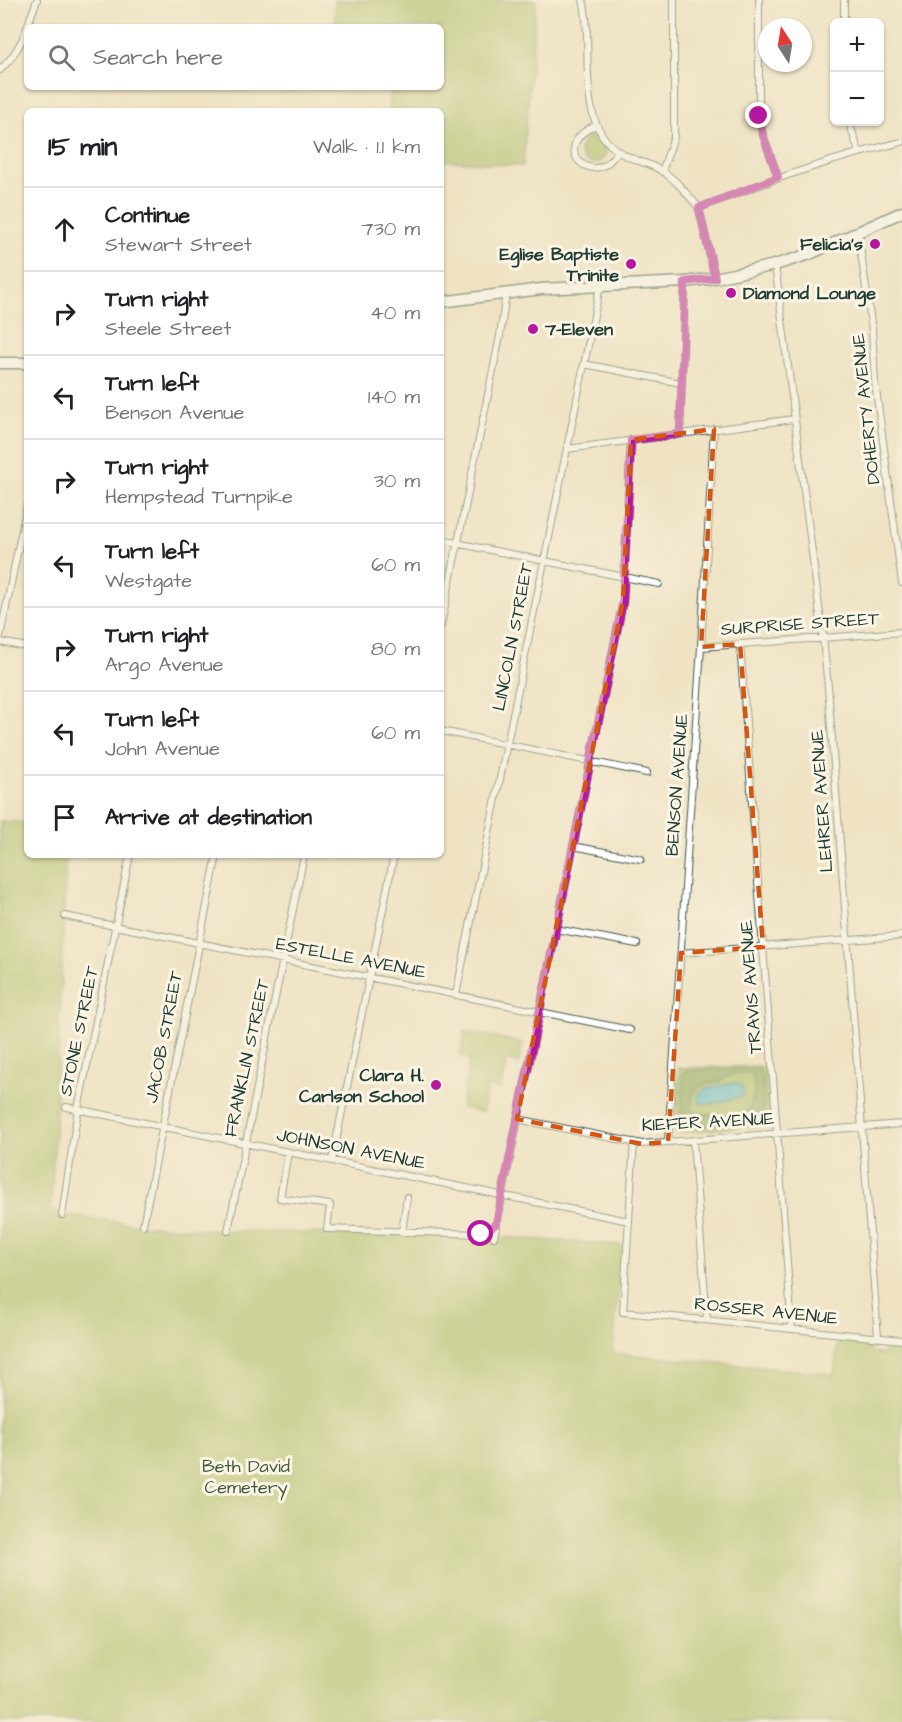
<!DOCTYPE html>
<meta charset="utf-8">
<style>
:root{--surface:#fff;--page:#f6f6f6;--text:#202124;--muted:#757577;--line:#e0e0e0}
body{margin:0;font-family:"Architects Daughter",sans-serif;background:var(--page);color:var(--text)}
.controls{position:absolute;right:18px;top:18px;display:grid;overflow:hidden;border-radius:9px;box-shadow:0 2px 4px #0004}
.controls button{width:54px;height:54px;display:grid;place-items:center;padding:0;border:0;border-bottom:2px solid var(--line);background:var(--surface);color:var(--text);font:30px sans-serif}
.compass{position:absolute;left:758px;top:18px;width:54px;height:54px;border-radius:50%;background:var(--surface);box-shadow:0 2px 4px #0004;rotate:348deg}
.stop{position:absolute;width:18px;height:18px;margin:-14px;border:4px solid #b5179e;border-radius:50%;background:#fff}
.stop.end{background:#b5179e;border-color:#fff;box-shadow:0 2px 6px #0008}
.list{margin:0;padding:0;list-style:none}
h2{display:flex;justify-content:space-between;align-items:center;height:78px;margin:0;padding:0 24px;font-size:26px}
h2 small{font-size:20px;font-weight:400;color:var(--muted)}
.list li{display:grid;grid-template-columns:39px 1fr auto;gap:18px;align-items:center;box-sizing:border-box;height:84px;padding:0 24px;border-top:2px solid var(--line)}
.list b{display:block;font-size:22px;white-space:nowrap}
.list p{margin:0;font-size:20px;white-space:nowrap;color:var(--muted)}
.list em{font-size:20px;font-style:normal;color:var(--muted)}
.icon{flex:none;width:33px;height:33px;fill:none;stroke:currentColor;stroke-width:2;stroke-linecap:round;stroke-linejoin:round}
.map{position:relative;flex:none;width:902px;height:1722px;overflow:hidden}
.search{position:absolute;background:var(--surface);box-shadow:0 2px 4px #0004;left:24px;top:24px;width:420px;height:66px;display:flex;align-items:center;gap:15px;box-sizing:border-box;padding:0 21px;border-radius:9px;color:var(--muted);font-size:22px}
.panel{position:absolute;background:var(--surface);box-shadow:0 2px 4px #0004;left:24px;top:108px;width:420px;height:750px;border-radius:9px}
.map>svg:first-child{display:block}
.green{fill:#a6bd63;stroke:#627d4c;stroke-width:1.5}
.forest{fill:#84a459;stroke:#527046;stroke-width:1.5;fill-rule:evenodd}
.water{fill:#58bdd5;stroke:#3c7d84;stroke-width:1.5}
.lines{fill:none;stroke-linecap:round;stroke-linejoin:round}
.street-casing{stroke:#3e564a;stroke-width:8}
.primary-casing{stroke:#3e564a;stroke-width:13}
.street{stroke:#fff;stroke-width:6}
.primary{stroke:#fff;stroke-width:10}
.route{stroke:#b5179e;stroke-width:8}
.marked{fill:none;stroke:#d45610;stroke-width:4.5;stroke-dasharray:12 8;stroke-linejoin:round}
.poi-dot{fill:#b5179e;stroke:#fcf5e5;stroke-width:2}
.labels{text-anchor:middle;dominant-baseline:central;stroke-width:6;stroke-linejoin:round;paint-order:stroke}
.poi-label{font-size:18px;font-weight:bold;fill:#1f3d34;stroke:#fcf5e5;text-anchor:end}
.street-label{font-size:18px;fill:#1f3d34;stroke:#fcf5e5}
.park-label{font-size:18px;fill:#415d40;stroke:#fcf5e5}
</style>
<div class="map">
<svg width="902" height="1722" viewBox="0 0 902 1722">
<rect width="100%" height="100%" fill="#fcf5e5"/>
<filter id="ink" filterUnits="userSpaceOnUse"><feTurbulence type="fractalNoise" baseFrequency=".0167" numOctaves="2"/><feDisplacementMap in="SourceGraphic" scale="12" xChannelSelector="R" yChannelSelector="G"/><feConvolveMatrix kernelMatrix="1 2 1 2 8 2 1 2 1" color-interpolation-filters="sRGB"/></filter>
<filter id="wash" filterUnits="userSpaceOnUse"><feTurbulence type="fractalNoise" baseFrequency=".008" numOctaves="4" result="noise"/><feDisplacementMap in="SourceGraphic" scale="24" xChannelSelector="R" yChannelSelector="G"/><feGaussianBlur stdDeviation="1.35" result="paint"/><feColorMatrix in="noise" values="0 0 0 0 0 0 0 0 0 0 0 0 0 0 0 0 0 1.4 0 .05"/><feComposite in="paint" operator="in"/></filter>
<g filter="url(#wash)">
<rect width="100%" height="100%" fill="#efe3c4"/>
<path class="green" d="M335 0H536L523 166 441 160V111H389L391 87H441V27H335Z
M580 150a13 13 0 1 1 26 0a13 13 0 1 1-26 0Z
M0 821 27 823V855H66L56 1105 52 1187 50 1209 62 1215 143 1225 228 1231 494 1237 622 1245 613 1353 834 1374 838 1342 870 1345 869 1352 883 1355 885 1347 902 1349V1722H0Z
M465 1031 523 1043 519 1063 506 1060 501 1089 487 1086 482 1112 461 1108 470 1059 460 1056Z
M765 1066 769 1125 676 1133 679 1068Z"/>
<path class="forest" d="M754 1068H758L763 1076 764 1120 761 1122 752 1123 684 1127 681 1122 683 1074 684 1071ZM736 1073 752 1074C756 1082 755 1089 753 1097 752 1103 751 1110 744 1113 734 1117 707 1114 696 1113L693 1111C688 1088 700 1083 720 1082L724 1078Z"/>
<path class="water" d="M734 1083 740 1085 743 1089V1096L711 1104 700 1103 698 1096 704 1089Z"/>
</g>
<g filter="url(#ink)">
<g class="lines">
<defs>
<path id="street" d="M583 0C595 46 573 121 618 151 630 160 647 162 660 170 675 178 688 195 699 208
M759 0V116L762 132 778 177
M844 0V22
M27 27 37 0
M0 70C13 58 21 45 27 28
M849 122 859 152
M596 125C553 144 583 178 605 165 610 162 614 156 618 152
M662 171 674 137V0
M699 208C766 182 832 158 902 142
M699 208 715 278
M858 232 872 330 875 382 902 583
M775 265 823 638 828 687 878 1337
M584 364 681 383
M680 434 685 282
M567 449 794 419
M441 540 659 584
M441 625 500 336 506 293
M0 637 27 505
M0 642 27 647
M740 644 792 1329
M701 647 902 632
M441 731 647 773
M573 846 641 859
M65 916 630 1030
M556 929 637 944
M681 953 902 936
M456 995 600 286
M66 1107 629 1221
M517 1119 642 1144 902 1124
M693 1141 707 1320
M634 1142 623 1312 902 1340
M668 1142 701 647 714 429
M288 1152 280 1198 330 1205 327 1229 481 1234 496 1224
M332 1161 394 855
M62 1215 78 1109 130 855
M143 1225 217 855
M228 1231 304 855
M402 1232 407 1197
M494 1237 623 601 631 440"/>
<path id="primary" d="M441 302 541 289 685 282 715 278 775 265 810 254 902 212
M0 363H27"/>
</defs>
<use href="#street" class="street-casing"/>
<use href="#primary" class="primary-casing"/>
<use href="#street" class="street"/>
<use href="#primary" class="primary"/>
</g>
</g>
<g class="lines" filter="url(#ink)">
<path class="route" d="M481 1234 496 1224 623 601 631 440 680 434 685 282 715 278 699 208 778 177 762 132 759 116"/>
</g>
<path d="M0 0H902V1722H0ZM714 429 701 647 740 644 763 947 681 953 668 1142 642 1144 517 1119 623 601 631 440Z" fill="#efe3c4" fill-opacity=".55" fill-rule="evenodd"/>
<path class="marked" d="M714 429 701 647 740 644 763 947 681 953 668 1142 642 1144 517 1119 623 601 631 440Z"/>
<g class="poi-dot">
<circle cx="875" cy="244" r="6"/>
<circle cx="631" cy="264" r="6"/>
<circle cx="731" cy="293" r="6"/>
<circle cx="533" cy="329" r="6"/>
<circle cx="436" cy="1085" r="6"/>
</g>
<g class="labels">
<g class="poi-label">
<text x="863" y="244">Felicia’s</text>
<text x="619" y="254">Eglise Baptiste<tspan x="619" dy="21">Trinite</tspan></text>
<text x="743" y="293" text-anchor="start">Diamond Lounge</text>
<text x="545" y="329" text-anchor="start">7-Eleven</text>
<text x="424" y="1075">Clara H.<tspan x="424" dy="21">Carlson School</tspan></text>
</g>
<g class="street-label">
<text transform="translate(866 409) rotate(-96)">DOHERTY AVENUE</text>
<text transform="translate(800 624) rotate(-4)">SURPRISE STREET</text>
<text transform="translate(513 637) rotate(-79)">LINCOLN STREET</text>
<text transform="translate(677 785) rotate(-86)">BENSON AVENUE</text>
<text transform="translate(822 801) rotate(-94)">LEHRER AVENUE</text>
<text transform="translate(351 958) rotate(11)">ESTELLE AVENUE</text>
<text transform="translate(751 987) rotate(-94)">TRAVIS AVENUE</text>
<text transform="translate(79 1031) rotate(-78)">STONE STREET</text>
<text transform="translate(164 1037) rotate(-79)">JACOB STREET</text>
<text transform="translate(247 1058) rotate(-78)">FRANKLIN STREET</text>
<text transform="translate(708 1122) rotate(-3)">KIEFER AVENUE</text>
<text transform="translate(351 1149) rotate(11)">JOHNSON AVENUE</text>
<text transform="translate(766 1311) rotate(6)">ROSSER AVENUE</text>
</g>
<g class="park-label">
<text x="246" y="1466">Beth David<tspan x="246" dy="21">Cemetery</tspan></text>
</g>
</g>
</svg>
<div class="controls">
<button>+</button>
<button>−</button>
</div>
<svg class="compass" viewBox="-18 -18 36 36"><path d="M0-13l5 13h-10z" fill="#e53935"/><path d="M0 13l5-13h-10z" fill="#757577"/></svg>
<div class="stop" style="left:481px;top:1234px"></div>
<div class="stop end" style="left:759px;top:116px"></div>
<div class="search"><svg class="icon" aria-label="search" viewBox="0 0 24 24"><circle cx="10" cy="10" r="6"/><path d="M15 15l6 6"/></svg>Search here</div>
<section class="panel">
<h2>15 min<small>Walk · 1.1 km</small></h2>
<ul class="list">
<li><svg class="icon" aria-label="ahead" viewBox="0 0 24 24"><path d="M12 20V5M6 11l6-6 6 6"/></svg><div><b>Continue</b><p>Stewart Street</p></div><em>730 m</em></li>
<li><svg class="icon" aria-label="right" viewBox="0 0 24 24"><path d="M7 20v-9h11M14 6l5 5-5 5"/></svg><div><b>Turn right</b><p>Steele Street</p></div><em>40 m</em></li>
<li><svg class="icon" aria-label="left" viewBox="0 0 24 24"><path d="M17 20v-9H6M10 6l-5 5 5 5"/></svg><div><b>Turn left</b><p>Benson Avenue</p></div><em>140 m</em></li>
<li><svg class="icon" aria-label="right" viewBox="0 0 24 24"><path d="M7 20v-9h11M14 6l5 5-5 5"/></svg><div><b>Turn right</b><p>Hempstead Turnpike</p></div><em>30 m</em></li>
<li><svg class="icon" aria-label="left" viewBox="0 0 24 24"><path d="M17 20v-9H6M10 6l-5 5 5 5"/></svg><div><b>Turn left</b><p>Westgate</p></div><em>60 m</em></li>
<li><svg class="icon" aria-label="right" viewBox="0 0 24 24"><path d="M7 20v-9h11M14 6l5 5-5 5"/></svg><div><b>Turn right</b><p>Argo Avenue</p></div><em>80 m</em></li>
<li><svg class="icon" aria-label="left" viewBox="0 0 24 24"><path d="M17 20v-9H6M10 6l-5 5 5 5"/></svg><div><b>Turn left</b><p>John Avenue</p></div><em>60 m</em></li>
<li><svg class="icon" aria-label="arrive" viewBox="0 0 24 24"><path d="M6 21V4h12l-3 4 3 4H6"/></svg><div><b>Arrive at destination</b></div></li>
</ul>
</section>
</div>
